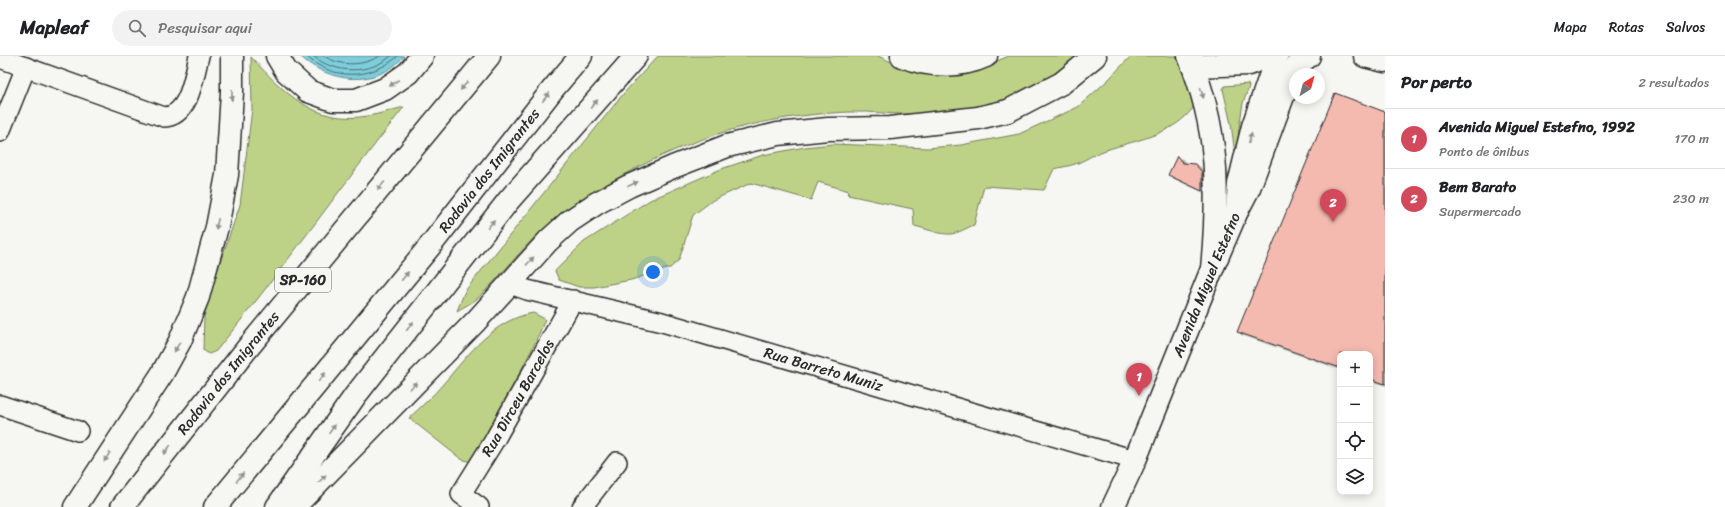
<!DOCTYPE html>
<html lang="pt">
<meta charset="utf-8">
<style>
:root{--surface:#fff;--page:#f2f2f2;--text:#202124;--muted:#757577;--line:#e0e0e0;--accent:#d1495b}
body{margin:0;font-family:Sriracha,sans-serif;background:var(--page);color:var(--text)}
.controls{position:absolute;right:12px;bottom:12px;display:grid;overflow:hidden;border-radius:8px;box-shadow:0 2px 10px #0003}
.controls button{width:36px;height:36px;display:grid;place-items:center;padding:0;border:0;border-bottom:1px solid var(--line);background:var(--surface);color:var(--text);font:20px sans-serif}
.compass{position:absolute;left:1289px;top:12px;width:36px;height:36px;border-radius:50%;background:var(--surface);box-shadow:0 2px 10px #0003;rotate:36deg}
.you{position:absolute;left:653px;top:216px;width:14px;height:14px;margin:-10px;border:3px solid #fff;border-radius:50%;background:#1a73e8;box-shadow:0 0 0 6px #1a73e833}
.badge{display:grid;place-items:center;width:26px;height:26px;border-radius:50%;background:var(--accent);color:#fff;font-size:13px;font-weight:700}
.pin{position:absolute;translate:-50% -33px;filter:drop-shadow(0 1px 2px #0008)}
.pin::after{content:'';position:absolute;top:21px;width:14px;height:12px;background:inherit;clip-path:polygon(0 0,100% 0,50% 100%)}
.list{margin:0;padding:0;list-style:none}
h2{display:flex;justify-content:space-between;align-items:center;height:52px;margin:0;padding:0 16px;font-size:17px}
h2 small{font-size:13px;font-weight:400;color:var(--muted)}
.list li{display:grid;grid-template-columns:26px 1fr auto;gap:12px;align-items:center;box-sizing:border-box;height:60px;padding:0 16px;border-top:1px solid var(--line)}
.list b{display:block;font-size:15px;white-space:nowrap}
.list p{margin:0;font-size:13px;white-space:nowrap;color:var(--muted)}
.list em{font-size:13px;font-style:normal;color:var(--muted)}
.icon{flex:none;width:22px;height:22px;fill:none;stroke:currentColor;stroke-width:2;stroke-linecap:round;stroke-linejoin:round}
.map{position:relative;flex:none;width:1385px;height:451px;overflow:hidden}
header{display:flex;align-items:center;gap:24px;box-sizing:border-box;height:56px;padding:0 20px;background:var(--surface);border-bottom:1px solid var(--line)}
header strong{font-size:19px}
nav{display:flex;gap:22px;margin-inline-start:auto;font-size:14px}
.search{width:280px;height:36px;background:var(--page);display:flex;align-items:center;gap:10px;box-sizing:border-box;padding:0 14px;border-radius:22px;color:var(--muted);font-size:15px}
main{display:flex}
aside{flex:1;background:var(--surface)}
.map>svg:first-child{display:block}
.green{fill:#bed287;stroke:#747e59}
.water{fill:#7ecddb;stroke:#5d8c95}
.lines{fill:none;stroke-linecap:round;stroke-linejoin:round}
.shore{stroke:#4c6c71;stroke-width:1}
.building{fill:#f4bab0;stroke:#2b2b2b;filter:url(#shadow)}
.street-casing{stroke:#2b2b2b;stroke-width:22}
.secondary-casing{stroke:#2b2b2b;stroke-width:25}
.highway-casing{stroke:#2b2b2b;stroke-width:25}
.street{stroke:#f6f6f2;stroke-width:19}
.secondary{stroke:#f6f6f2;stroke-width:22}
.highway{stroke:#f6f6f2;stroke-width:22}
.oneway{fill:#90908e}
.labels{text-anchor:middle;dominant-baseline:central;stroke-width:3;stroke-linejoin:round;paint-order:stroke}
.shield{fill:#f6f6f2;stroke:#686867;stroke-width:1}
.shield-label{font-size:14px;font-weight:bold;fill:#2b2b2b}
.street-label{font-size:15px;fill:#2b2b2b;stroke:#f6f6f2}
</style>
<header>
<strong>Mapleaf</strong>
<div class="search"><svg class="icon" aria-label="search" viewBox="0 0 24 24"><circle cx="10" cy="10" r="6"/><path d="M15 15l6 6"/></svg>Pesquisar aqui</div>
<nav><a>Mapa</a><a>Rotas</a><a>Salvos</a></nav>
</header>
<main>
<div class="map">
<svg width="1385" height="451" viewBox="0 0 1385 451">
<defs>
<filter id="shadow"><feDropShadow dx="4.5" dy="2.5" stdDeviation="0" flood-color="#0004"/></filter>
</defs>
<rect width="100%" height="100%" fill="#f6f6f2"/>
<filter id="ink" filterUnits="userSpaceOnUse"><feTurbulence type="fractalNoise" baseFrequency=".025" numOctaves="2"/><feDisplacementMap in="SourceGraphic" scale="8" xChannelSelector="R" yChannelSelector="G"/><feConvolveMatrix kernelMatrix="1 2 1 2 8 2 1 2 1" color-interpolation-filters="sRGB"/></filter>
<g filter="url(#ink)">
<path class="green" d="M658 0H878L898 9 990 8 1009 0H1083C1060 18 1032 35 1004 46 983 54 938 58 914 58 893 59 872 55 850 56 798 58 744 67 695 86 637 108 579 140 533 183 514 202 497 224 478 242 472 247 463 251 457 255L465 235 624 37Z
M1131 0H1176L1198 44C1180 78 1139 83 1106 94 1096 97 1087 103 1078 107 1070 110 1062 111 1054 113L1044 134 984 130 974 169C966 172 959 177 951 178 940 179 925 172 914 170L913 153 848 139 849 135 818 126 811 144 751 127 713 144 693 159 679 204 670 212 631 224 594 231H579L559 224 555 215 584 186 650 144 721 113 763 99 805 91 833 88 928 92 961 89 1019 78 1078 51 1108 24Z
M251 1C285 37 314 69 368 60 380 58 392 54 404 51 340 132 281 216 216 295L209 298 203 294 204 261 212 230 240 149 252 53Z
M1248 28 1249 31 1243 47 1239 72 1236 105 1231 68 1223 33 1225 30Z
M533 257 545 263C531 301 508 336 489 372 483 384 482 397 471 406L461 403 409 362C421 351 433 340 444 327 469 298 493 264 533 257Z"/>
<path class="water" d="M300 0H404C376 33 329 27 300 0Z"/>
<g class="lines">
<path class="shore" d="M306 0C333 25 371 24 398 0
M313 0C335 18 369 19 391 0
M324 0C341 11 363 10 380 0"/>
</g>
<path class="building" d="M1335 37 1385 56V328L1370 323V298H1340V312L1237 276Z
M1177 100 1183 107 1195 108 1202 116V135L1168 119Z"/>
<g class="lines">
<defs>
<g id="street">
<path d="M0 2 164 61C190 60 194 19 199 0"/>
<path d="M0 76 26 11"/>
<path id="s1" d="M510 228 527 234 662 266 1135 404"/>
<path d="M0 349 78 375"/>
<path id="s2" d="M479 451 461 438 494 385 573 244"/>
<path d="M582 451 617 406"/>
</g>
<g id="secondary">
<path id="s3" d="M1113 451 1135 404 1212 213 1237 155 1239 128 1253 70 1277 0"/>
</g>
<g id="highway">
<path d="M277 0 286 15 308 35 333 44H356L385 33 408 17 422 0"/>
<path d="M902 0C929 11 960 12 986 0"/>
<path d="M1189 0C1219 74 1219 135 1212 213"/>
<path d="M1365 0 1385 5"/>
<path d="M1193 10 1249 8 1266 0"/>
<path d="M1237 155 1249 132 1291 19 1297 9 1309 0"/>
<path d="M75 451 162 318 180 285 198 241 217 171 227 119 232 36V0"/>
<path id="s4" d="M122 451 246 294 489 0"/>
<path id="s5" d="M215 451 430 190 553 33 581 0"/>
<path d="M277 451 355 340 509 144 636 0"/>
<path d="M294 451 476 265 548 185 570 165 597 147 629 130 673 111 727 90 778 78 828 73 890 72 978 62 1008 55 1062 27 1095 0"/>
</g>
</defs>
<use href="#street" class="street-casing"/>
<use href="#secondary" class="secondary-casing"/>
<use href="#highway" class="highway-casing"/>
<use href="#street" class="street"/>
<use href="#secondary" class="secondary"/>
<use href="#highway" class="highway"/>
</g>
<defs><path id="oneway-solid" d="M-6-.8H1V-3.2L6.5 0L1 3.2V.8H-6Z"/></defs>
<g class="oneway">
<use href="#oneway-solid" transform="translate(394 27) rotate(146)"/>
<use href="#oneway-solid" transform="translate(464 30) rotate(130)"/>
<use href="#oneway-solid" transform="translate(1202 37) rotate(74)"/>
<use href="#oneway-solid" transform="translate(232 39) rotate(92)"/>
<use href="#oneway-solid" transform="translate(546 41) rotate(-52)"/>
<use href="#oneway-solid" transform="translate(594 48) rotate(-49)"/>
<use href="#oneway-solid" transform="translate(1250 82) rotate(-76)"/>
<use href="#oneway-solid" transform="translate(633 128) rotate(-24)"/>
<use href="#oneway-solid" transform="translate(381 130) rotate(130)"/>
<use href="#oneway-solid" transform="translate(217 168) rotate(102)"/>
<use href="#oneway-solid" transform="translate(491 168) rotate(-52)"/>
<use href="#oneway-solid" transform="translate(530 205) rotate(-48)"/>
<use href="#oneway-solid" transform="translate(405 220) rotate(-51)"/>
<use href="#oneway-solid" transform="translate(410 270) rotate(-52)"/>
<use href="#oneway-solid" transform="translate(177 291) rotate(119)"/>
<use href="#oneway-solid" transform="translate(322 321) rotate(-51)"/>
<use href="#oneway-solid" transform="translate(413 330) rotate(-46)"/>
<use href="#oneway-solid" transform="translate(332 373) rotate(-55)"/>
<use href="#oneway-solid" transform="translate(167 394) rotate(128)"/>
<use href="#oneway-solid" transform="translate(107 401) rotate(122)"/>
<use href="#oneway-solid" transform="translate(240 421) rotate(-51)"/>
<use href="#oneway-solid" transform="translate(322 423) rotate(-46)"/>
</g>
</g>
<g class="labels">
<rect class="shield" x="275" y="212" width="56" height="24" rx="3"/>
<g class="shield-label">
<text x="303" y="224">SP-160</text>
</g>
<g class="street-label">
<text stroke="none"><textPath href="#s5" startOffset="434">Rodovia dos Imigrantes</textPath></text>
<text stroke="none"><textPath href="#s3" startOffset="241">Avenida Miguel Estefno</textPath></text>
<text stroke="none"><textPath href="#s1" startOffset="325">Rua Barreto Muniz</textPath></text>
<text stroke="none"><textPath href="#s4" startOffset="171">Rodovia dos Imigrantes</textPath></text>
<text stroke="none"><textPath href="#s2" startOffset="134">Rua Dirceu Barcelos</textPath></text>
</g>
</g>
</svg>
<div class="controls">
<button>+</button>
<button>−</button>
<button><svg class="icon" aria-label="locate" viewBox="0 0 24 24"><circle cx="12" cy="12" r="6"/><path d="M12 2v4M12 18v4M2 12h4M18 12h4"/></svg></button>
<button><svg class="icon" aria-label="layers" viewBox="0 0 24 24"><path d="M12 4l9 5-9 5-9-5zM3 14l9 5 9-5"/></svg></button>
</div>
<svg class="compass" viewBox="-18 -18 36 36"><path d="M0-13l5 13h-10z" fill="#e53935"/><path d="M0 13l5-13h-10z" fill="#757577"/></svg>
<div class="you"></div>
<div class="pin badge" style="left:1139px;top:340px">1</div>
<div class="pin badge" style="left:1333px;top:166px">2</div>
</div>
<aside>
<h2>Por perto<small>2 resultados</small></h2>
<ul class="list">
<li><span class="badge">1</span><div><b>Avenida Miguel Estefno, 1992</b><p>Ponto de ônibus</p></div><em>170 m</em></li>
<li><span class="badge">2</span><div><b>Bem Barato</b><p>Supermercado</p></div><em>230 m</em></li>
</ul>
</aside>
</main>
